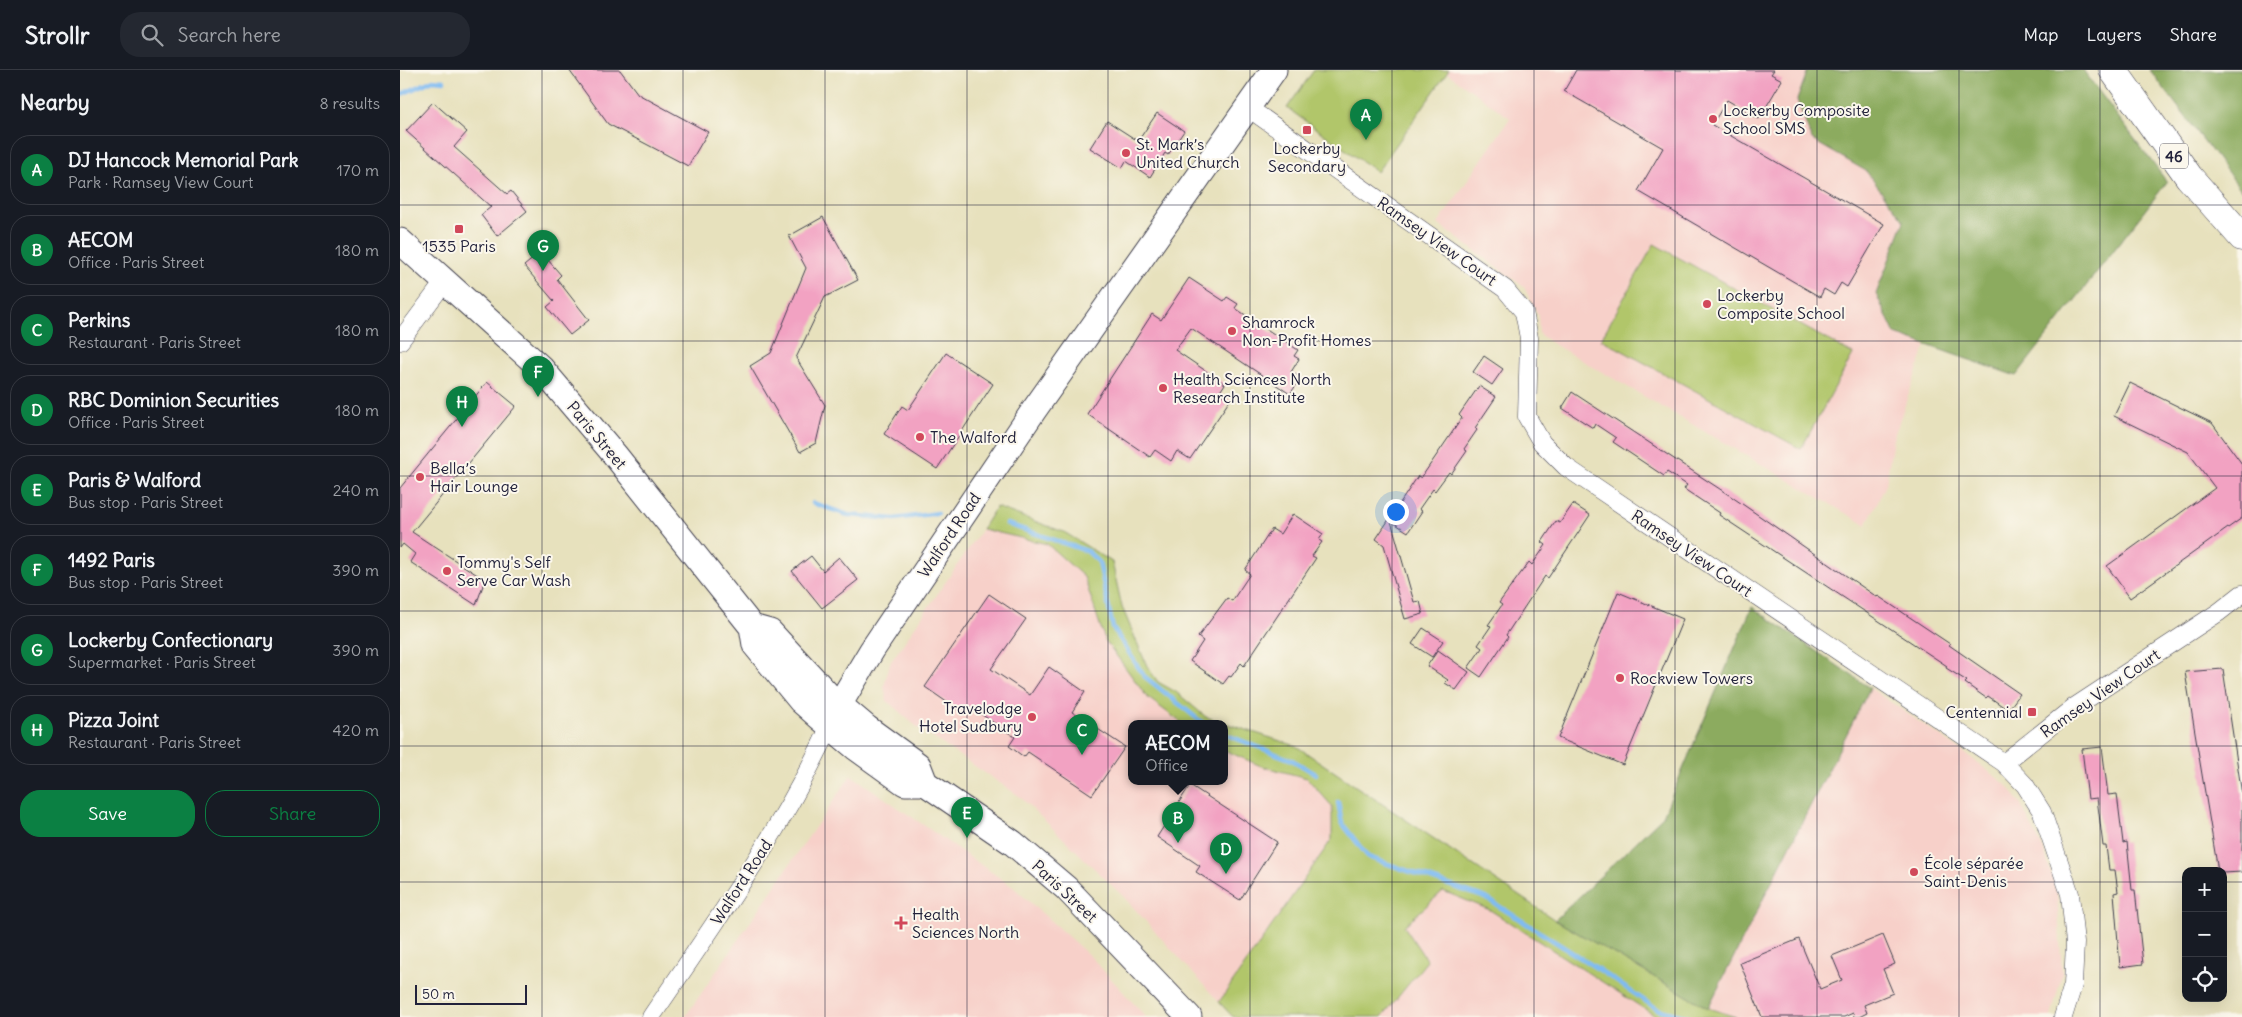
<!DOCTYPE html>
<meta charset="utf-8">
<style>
:root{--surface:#171b24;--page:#242831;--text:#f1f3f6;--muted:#9ea1a6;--line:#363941;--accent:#0b8043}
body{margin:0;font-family:Delius,sans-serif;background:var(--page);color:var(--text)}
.controls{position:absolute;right:15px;bottom:15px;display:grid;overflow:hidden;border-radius:10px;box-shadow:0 5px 20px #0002}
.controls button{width:45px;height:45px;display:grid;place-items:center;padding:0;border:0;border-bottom:1px solid var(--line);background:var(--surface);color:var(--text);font:25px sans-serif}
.scale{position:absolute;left:15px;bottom:12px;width:112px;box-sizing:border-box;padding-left:5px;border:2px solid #22223b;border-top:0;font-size:14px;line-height:18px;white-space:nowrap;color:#22223b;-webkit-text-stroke:4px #fbf7ec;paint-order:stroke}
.you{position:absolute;left:995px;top:441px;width:18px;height:18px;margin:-12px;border:4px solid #fff;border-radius:50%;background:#1a73e8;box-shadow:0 0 0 8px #1a73e833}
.badge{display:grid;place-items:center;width:32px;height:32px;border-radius:50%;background:var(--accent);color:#fff;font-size:16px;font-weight:700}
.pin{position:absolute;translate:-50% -41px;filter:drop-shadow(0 1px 2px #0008)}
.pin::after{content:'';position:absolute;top:26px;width:18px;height:15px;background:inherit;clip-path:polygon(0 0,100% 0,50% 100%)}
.popup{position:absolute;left:728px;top:650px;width:100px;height:65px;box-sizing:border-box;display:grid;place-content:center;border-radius:10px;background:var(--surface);filter:drop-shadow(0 1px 4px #0005);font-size:16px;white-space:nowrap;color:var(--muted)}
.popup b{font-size:19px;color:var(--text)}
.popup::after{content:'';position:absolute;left:50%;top:100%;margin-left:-10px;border:10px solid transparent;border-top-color:var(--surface)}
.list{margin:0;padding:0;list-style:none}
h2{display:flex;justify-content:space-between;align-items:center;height:65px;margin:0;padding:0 20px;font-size:21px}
h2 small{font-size:16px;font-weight:400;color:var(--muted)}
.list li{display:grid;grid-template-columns:32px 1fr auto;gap:15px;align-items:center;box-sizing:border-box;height:70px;margin:0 10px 10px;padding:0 10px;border:1px solid var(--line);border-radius:20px}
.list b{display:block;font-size:19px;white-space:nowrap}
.list p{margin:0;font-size:16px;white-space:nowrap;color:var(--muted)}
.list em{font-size:16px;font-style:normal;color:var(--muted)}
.actions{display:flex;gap:10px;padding:15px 20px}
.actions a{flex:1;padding:11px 0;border:1px solid var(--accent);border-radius:20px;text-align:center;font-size:18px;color:var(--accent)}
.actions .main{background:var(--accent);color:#fff}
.icon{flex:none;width:28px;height:28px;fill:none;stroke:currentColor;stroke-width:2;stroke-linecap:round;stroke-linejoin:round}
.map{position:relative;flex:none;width:1842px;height:947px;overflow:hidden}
header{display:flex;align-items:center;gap:30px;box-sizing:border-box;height:70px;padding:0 25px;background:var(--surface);border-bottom:1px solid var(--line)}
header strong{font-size:24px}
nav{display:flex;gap:28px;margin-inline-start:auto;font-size:18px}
.search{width:350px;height:45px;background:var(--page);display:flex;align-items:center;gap:12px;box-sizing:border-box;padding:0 18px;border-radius:20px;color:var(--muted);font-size:19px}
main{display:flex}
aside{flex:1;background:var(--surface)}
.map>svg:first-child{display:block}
.built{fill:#f7d0c9}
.green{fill:#b1c66a;stroke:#6a7452}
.forest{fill:#8cab5e;stroke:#57664c}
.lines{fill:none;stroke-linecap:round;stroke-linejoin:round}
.stream{stroke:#7fbbf2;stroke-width:4.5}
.building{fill:#f2a2c2}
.street-casing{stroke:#403f4e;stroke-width:19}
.secondary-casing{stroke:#403f4e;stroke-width:27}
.primary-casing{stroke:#403f4e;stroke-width:29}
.street{stroke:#fff;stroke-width:18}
.secondary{stroke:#fff;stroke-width:25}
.primary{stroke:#fff;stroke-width:28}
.grid{fill:none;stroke:#22223b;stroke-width:1;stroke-opacity:0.55}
.poi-dot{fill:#d1495b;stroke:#fbf7ec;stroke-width:2}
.labels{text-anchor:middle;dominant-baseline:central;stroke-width:4;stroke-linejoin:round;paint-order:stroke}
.shield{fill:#fbf7ec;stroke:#636270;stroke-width:1}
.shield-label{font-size:15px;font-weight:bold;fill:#22223b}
.poi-label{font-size:16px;fill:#22223b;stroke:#fbf7ec;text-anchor:start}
.street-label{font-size:16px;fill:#22223b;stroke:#fbf7ec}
</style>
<header>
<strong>Strollr</strong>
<div class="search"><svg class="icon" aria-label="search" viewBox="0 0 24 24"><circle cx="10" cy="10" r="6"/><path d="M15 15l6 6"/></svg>Search here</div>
<nav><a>Map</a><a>Layers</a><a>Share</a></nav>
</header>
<main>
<aside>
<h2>Nearby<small>8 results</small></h2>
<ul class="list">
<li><span class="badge">A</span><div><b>DJ Hancock Memorial Park</b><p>Park · Ramsey View Court</p></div><em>170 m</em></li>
<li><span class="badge">B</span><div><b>AECOM</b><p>Office · Paris Street</p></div><em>180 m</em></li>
<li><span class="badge">C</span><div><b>Perkins</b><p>Restaurant · Paris Street</p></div><em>180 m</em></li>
<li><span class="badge">D</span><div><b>RBC Dominion Securities</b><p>Office · Paris Street</p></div><em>180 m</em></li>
<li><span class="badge">E</span><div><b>Paris &amp; Walford</b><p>Bus stop · Paris Street</p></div><em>240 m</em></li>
<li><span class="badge">F</span><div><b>1492 Paris</b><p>Bus stop · Paris Street</p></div><em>390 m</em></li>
<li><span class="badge">G</span><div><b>Lockerby Confectionary</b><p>Supermarket · Paris Street</p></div><em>390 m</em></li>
<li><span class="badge">H</span><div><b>Pizza Joint</b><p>Restaurant · Paris Street</p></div><em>420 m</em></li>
</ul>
<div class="actions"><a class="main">Save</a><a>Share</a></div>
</aside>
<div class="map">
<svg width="1842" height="947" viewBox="0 0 1842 947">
<rect width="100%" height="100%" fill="#fbf7ec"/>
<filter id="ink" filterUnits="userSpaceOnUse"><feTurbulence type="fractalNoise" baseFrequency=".02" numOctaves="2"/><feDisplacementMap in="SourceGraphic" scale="10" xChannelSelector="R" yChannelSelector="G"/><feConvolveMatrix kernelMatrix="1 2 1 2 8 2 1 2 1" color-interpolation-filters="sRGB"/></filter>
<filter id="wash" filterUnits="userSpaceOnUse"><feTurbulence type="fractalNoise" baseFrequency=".0096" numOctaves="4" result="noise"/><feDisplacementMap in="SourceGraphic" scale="20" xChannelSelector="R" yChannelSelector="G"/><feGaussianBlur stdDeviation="1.12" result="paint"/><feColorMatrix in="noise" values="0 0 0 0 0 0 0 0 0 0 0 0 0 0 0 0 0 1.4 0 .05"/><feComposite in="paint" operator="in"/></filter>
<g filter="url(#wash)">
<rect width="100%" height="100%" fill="#e7e1bd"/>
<path class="built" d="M1049 0H1408L1397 30 1412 70 1466 101 1504 151 1476 224 1495 264 1526 275 1493 369 1486 415 1466 455 1150 272 1139 264 1138 245 1124 217 1038 154 1110 48 1047 3Z
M582 459 647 474 684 507 705 570 747 627 783 654H732V712H824V680L861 696 907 708 932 736V769L819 932 723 826 619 726 517 657 487 631 484 616 490 593Z
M1470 618 1566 684 1608 716 1619 731 1644 781 1657 823 1662 904 1651 947H1336L1308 938Z
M451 705 613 817 692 888 746 947H285Z
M1043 821 1090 840 1257 947H982L1027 891 1004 856Z"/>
<path class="green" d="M914 0H1049L977 102 887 38Z
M1254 174 1453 284 1401 379 1201 269Z
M596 437 664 462 712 492 722 537 747 596 758 612 776 622 806 647 896 676 1155 850 1308 938 1336 947H1257L1090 840 1043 821 1004 856 1027 891 982 947H833L819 932 932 769V736L907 708 861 696 824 680V654H783L747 627 705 570 684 507 647 474 582 459Z"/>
<path class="forest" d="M1408 0H1683L1767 112 1616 306 1495 264 1476 224 1504 151 1466 101 1412 70 1397 30Z
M1750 0H1842V121Z
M1352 537 1470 618 1308 938 1155 850 1263 746Z"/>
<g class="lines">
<path class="stream" d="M0 25 33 10 44 11
M413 433 448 445 495 449 538 443
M607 454 687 481 699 492 713 558 744 606 804 654
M824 664 892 690 916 704
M938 732 942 753 968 787 1086 828 1198 899 1257 939 1287 947"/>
</g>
<g id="blocks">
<path class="building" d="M169 0H220L238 24 308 62 288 96 208 54Z
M1176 0H1374L1371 4 1382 10 1359 49 1327 30 1312 55 1484 154 1447 217 1441 213 1434 225 1424 219 1420 227 1238 121 1263 78 1164 21Z
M33 32 67 62 54 77 107 124 111 121 127 141 97 166 81 145 91 137 6 61Z
M757 43 784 61 768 85 765 83 750 107 726 91 722 98 690 78 707 51 738 71Z
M423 147 458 210 425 227 396 288 425 335 416 373 400 382 350 296 371 283 406 198 389 166Z
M141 182 161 205 157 209 189 250 170 265 147 237 154 231 124 196Z
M789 208 824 231 827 227 838 234 835 238 898 280 894 286 899 289 891 302 901 308 890 324 791 258 775 280 825 314 819 323 830 330 790 389 777 381 771 391 755 380 750 387 687 344 752 244 761 250Z
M546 283 593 314 537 399 484 364 502 336 508 340Z
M1084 286 1103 299 1092 315 1073 302Z
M87 312 116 336 12 462 85 510 76 535 10 492 15 484 3 474 0 478V418Z
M1730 313 1812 353 1842 394V448L1730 528 1707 496 1815 418 1788 382 1714 346Z
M1079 316 1096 327 1075 358 1077 360 1064 379 1067 381 1051 404 1049 402 1035 421 1033 419 1019 439 1022 441 1008 462 991 451 1014 532 1020 531 1023 544 1005 549 984 475 976 469 1018 406 1021 408 1062 348 1059 345Z
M1172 322 1332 427 1477 527 1478 526 1550 574 1549 575 1620 624 1608 640 1588 626 1586 628 1565 613 1567 611 1546 598 1547 596 1319 445 1320 443 1284 419 1287 415 1267 402 1264 406 1213 372 1216 368 1195 354 1193 358 1162 338Z
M1173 434 1190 445 1148 508 1145 506 1106 565 1108 567 1081 607 1068 598 1082 578 1078 575 1091 556 1088 555 1102 535 1099 533 1129 492 1132 495 1146 475 1142 472 1156 451 1160 453Z
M893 444 923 464 919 470 922 472 912 486 916 488 844 596 841 593 831 607 829 606 823 614 790 591 803 571 798 567 827 528 832 531 850 504 845 500 872 459 880 464Z
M411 486 423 501 439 487 458 510 422 538 392 501Z
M1218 522 1283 549 1223 695 1158 668Z
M589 524 626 549 591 599 630 625 649 597 685 622 672 642 725 677 692 725 628 682 624 687 609 676 615 667 569 636 564 644 525 617Z
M1023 558 1043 571 1032 587 1012 574Z
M1038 580 1069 602 1056 620 1045 613 1048 610 1027 596Z
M1823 599 1842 725V802L1823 803V801H1818L1785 602Z
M1702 677 1708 725 1717 724 1723 773 1727 772 1732 820H1735L1743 894 1720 897 1714 823 1718 822 1715 800H1709L1706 776H1703L1697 728 1688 729 1682 679Z
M790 715 877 772 840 830 796 802 800 796 757 767Z
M1483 865 1495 894 1483 899 1493 923 1464 935 1467 943 1459 947H1454L1453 943 1444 947H1362L1340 893 1399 869 1420 919 1442 910 1432 886Z"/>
</g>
</g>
<g filter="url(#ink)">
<use href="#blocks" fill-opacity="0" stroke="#403f4e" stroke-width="1"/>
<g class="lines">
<defs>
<path id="street" d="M847 37 1105 219 1124 242 1129 268 1127 347 1142 373 1166 397 1604 693 1625 715 1642 742 1670 824 1675 873 1673 915 1663 947
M0 271 45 211
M1604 693 1673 638 1819 542 1842 524
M251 947C315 853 382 760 430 656"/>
<path id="secondary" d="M0 171 141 298 215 385 352 557 355 575 401 631 418 646 455 677 505 713H525
M352 557 370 562 429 626 467 658 518 695 525 713 613 773 666 818 789 947
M430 656 439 635 472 580 634 340 874 0"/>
<path id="primary" d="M1713 0 1789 107 1842 167"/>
</defs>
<use href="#street" class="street-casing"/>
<use href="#secondary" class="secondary-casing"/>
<use href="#primary" class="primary-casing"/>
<use href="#street" class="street"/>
<use href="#secondary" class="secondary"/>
<use href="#primary" class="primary"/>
</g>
</g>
<path class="grid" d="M142 0V947M283 0V947M425 0V947M567 0V947M708 0V947M850 0V947M992 0V947M1134 0V947M1275 0V947M1417 0V947M1559 0V947M1700 0V947M0 135H1842M0 271H1842M0 406H1842M0 541H1842M0 676H1842M0 812H1786M1823 812H1842"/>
<g class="poi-dot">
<circle cx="1313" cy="49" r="5"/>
<rect x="902" y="55" width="10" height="10" rx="2.5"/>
<circle cx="726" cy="83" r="5"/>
<rect x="54" y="154" width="10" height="10" rx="2.5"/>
<circle cx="1307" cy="234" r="5"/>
<circle cx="832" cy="261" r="5"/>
<circle cx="763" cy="318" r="5"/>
<circle cx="520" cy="367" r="5"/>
<circle cx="20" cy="407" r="5"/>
<circle cx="47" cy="501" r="5"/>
<circle cx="1220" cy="608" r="5"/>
<rect x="1627" y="637" width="10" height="10" rx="2.5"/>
<circle cx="632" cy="647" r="5"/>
<circle cx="1514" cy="802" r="5"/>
<path d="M498.5 845.5h5v5h5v5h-5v5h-5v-5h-5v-5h5z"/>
</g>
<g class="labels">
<rect class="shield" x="1760" y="73.5" width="28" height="25" rx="4"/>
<g class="shield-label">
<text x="1774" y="86">46</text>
</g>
<g class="poi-label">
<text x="1323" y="40">Lockerby Composite<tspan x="1323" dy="18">School SMS</tspan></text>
<text x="736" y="74">St. Mark’s<tspan x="736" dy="18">United Church</tspan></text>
<text x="907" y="78" text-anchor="middle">Lockerby<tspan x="907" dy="18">Secondary</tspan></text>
<text x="59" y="176" text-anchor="middle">1535 Paris</text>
<text x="1317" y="225">Lockerby<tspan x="1317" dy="18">Composite School</tspan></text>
<text x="842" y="252">Shamrock<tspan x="842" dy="18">Non-Profit Homes</tspan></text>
<text x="773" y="309">Health Sciences North<tspan x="773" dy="18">Research Institute</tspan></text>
<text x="530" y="367">The Walford</text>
<text x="30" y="398">Bella’s<tspan x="30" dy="18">Hair Lounge</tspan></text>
<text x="57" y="492">Tommy's Self<tspan x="57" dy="18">Serve Car Wash</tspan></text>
<text x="1230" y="608">Rockview Towers</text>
<text x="622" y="638" text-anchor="end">Travelodge<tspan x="622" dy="18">Hotel Sudbury</tspan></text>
<text x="1622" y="642" text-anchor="end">Centennial</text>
<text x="1524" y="793">École séparée<tspan x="1524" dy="18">Saint-Denis</tspan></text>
<text x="512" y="844">Health<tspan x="512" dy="18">Sciences North</tspan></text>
</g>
<g class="street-label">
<text transform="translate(1037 171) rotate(35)">Ramsey View Court</text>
<text transform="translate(197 365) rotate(50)">Paris Street</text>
<text transform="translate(549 465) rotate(-56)">Walford Road</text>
<text transform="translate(1292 483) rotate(34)">Ramsey View Court</text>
<text transform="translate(1700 623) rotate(-35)">Ramsey View Court</text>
<text transform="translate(341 812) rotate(-57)">Walford Road</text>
<text transform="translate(665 821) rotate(43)">Paris Street</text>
</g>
</g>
</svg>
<div class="controls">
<button>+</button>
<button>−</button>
<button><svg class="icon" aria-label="locate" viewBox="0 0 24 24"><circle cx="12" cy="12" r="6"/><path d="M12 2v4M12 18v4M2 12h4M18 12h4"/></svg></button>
</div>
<div class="scale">50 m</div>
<div class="you"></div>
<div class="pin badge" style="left:966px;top:70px">A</div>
<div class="pin badge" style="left:778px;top:773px">B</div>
<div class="popup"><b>AECOM</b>Office</div>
<div class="pin badge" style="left:682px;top:685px">C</div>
<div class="pin badge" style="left:826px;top:804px">D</div>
<div class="pin badge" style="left:567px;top:768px">E</div>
<div class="pin badge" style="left:138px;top:327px">F</div>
<div class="pin badge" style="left:143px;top:201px">G</div>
<div class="pin badge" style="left:62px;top:357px">H</div>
</div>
</main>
